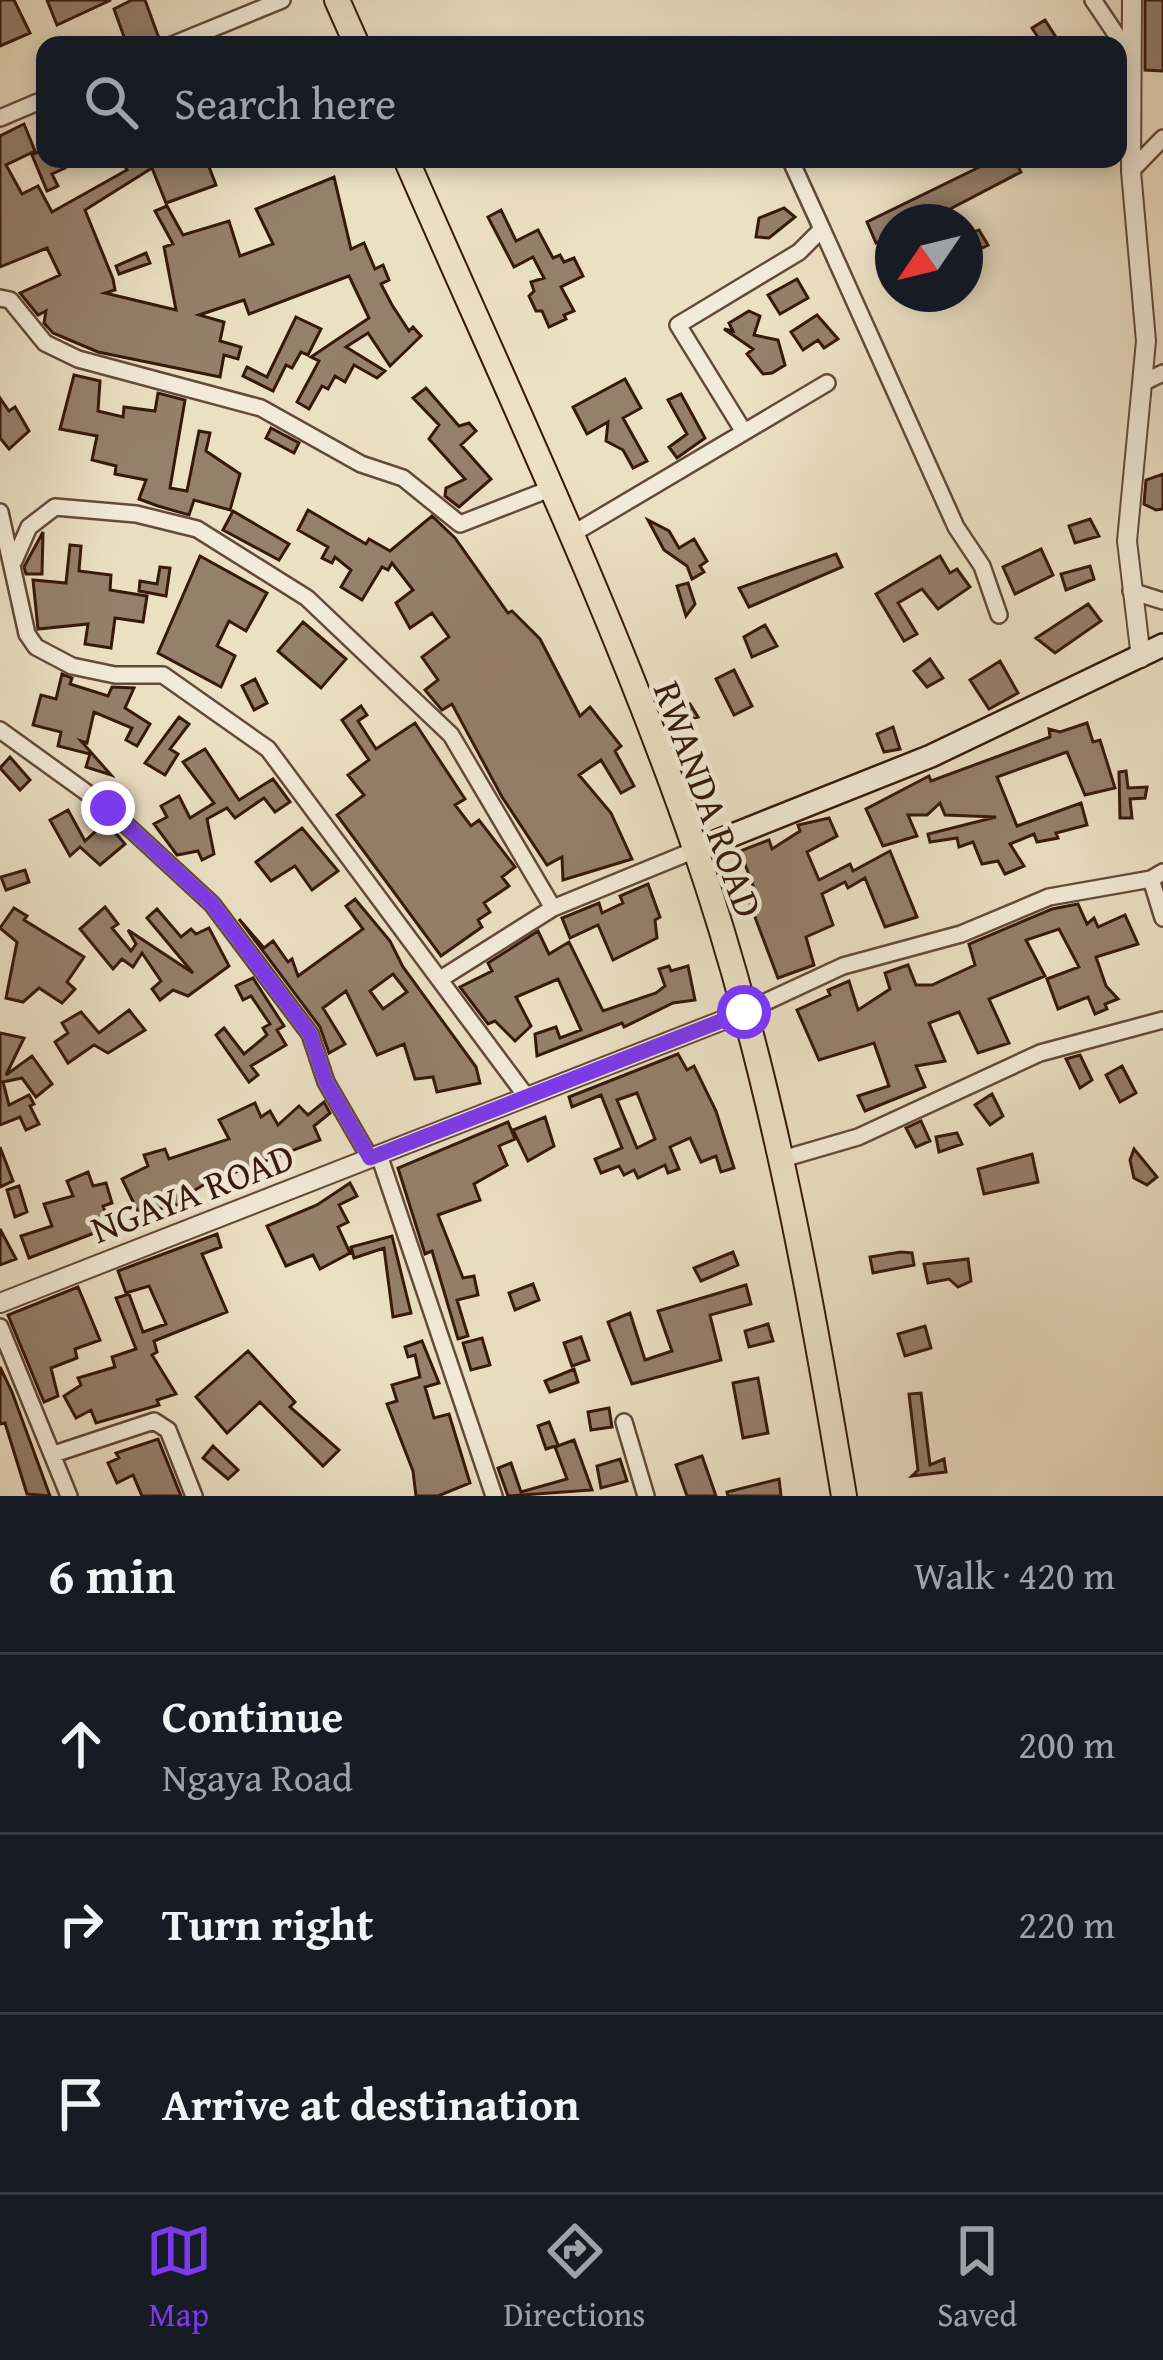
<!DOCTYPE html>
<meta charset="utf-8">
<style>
:root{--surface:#171b24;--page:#20242c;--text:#f1f3f6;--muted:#9ea1a6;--line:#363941;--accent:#7c3aed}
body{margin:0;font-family:"Gentium Book Plus",serif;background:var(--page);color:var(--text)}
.compass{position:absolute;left:875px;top:204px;width:108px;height:108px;border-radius:50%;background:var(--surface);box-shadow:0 6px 18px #0003;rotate:235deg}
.stop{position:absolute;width:36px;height:36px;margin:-27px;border:9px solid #7c3aed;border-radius:50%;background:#fff}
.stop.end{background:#7c3aed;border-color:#fff;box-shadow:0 3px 12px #0008}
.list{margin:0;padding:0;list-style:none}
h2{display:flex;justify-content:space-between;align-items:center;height:156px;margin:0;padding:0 48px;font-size:51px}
h2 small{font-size:39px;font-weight:400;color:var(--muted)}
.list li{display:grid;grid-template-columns:78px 1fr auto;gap:36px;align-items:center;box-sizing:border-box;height:180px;padding:0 48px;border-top:3px solid var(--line)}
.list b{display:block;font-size:45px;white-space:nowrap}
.list p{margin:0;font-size:39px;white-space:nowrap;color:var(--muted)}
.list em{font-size:39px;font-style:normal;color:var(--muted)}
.icon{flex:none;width:66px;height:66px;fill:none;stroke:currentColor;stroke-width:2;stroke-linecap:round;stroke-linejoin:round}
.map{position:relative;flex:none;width:1163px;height:1496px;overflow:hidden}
.search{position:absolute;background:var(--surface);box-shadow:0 6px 18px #0003;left:36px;right:36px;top:36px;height:132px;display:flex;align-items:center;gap:30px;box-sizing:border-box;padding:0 42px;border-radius:24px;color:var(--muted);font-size:45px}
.sheet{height:696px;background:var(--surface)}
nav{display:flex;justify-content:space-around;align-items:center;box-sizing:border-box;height:168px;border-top:3px solid var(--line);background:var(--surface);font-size:33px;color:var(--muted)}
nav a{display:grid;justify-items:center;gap:6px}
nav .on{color:var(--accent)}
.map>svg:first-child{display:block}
.building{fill:#95806c;stroke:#36180c;stroke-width:3;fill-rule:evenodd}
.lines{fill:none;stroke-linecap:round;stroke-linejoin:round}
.minor-casing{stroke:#644a3a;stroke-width:20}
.tertiary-casing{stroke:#644a3a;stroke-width:22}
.secondary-casing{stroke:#36180c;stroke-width:26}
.trunk-casing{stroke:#36180c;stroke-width:28}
.minor{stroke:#f3ebd9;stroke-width:15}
.tertiary{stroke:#f3ebd9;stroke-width:18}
.secondary{stroke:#f3ebd9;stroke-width:21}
.trunk{stroke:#ece0c4;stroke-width:24}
.route{stroke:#7c3aed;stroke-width:15}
.labels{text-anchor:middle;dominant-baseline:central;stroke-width:9;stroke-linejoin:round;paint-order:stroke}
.street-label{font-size:39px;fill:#36180c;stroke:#f3ebd9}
</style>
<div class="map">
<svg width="1163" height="1496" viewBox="0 0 1163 1496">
<rect width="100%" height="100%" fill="#ece0c4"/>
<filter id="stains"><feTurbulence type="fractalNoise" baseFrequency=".00167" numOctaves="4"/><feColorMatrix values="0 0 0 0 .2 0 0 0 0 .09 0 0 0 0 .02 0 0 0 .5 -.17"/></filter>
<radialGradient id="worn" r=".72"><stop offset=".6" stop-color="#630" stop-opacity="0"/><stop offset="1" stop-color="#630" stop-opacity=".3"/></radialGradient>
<path class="building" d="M0 0H14L30 33 0 46Z
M47 0H111L57 25Z
M132 0H145L160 41 127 45 114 9Z
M1145 0H1163V71L1145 70Z
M1045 20 1061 45H1043L1032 28Z
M24 124 35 151 6 165 22 194 38 186 52 212 127 170 121 159H206L216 185 166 203 152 168 85 210 113 279 115 290 105 293 176 310 164 247 173 244 155 211 167 206 183 235 229 221 240 256 273 244 256 209 334 177 351 249 364 243 375 269 383 265 389 280 381 284 392 305 409 331 413 327 421 336 390 366 368 333 346 347 385 371 377 378 354 365 345 382 335 376 328 389 322 386 309 409 297 402 319 361 311 357 369 318 349 276 249 314 244 300 199 315 224 322 220 341 241 347 238 359 224 355 220 377 98 352 53 333 44 323 46 311 38 315 20 293 60 275 47 248 0 267V136Z
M45 149V159H61L65 168 52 174 58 186 47 191 32 155Z
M996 159H1014L1021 172 925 222H893V235L876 243 867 222Z
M784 208 795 217 769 238 756 237 759 218Z
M501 210 516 241 538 230 553 258 560 255 564 262 574 258 583 276 561 287 574 311 564 315 566 319 549 327 542 311H536L529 296 534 291 531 282 544 278 533 257 514 267 488 217Z
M979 230 988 245 965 256V235Z
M146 253 150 263 119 274 116 266Z
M797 279 808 298 780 314 768 295Z
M749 311 760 316 754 335 778 340 785 365 772 373 763 374 747 354 753 349 724 329 733 331 729 323Z
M817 315 838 339 824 348 818 340 803 350 791 332Z
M296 317 321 329 308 355 301 352 292 368 286 365 273 391 243 376 247 367 267 377Z
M74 375 100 381 98 411 123 417 124 407 155 411 158 393 185 400 170 488 187 491 199 431 210 433 206 451 240 474 230 510 194 500 189 515 158 506 139 499 146 480 115 474 116 466 92 460 97 436 60 429Z
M625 379 641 408 623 418 647 461 633 468 623 450 606 441 608 422 587 434 573 407Z
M426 388 459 426 469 423 476 431 461 445 491 479 459 507 445 496 446 488 465 479 429 439 439 425 413 398Z
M681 394 705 438 677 458 669 447 687 434 668 400Z
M0 398 9 411 15 407 29 431 9 449 0 438Z
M271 428 299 443 294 453 266 438Z
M1163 474V509L1156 510 1144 504 1146 480Z
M308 510 366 544 369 539 390 551 432 516 455 538 508 613 512 611 540 639 580 716 590 707 621 746 615 751 634 786 621 793 601 760 579 775 611 813 632 859 563 880 562 857 547 865 502 797 452 704 442 710 425 690 438 680 422 657 449 637 432 613 410 628 396 603 413 590 392 563 388 570 382 567 362 600 341 587 351 570 335 557 332 563 322 558 328 547 298 530Z
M233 511 289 544 279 560 223 530Z
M1090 519 1099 536 1075 543 1069 526Z
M648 520 669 531 679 548 694 539 707 561 700 566 704 572 692 579 687 566 664 550Z
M43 532 42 574H26L24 567Z
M70 545 81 546 79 571 111 575 110 590 147 596 143 622 115 618 111 648 85 644 88 624 38 629 33 580 66 583Z
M1041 549 1053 575 1015 594 1003 567Z
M836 554 842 567 749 607 739 588Z
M200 556 267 593 246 631 229 621 217 646 235 656 221 687 158 653Z
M940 556 950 573 957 569 970 587 938 609 922 589 898 603 917 634 904 641 876 594Z
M1090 566 1094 579 1066 590 1061 574Z
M160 567 170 568 166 596 139 591 140 581 157 584Z
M688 583 695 604 686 616 677 586Z
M1088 604 1101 621 1055 653 1036 638Z
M303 622 346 659 321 688 278 651Z
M765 625 777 646 752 657 744 637Z
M930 659 943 678 927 687 914 671Z
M1000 661 1018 693 989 709 970 680Z
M734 670 752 706 734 715 716 679Z
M62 674 72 678 70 684 108 696 112 687 134 688 125 708 150 724 137 746 126 740 132 728 94 712 87 743 81 741 111 775 86 767 90 754 58 746 61 732 33 725 41 695 56 699Z
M255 679 267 703 254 710 242 686Z
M690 704 698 717 675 723 671 708Z
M361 706 367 715 358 721 376 749 415 723 465 799 455 805 471 826 479 820 515 867 502 877 509 886 484 903 490 912 478 920 482 927 441 956 337 815 364 795 348 775 369 760 342 720Z
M179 717 189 724 170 749 178 754 165 775 145 763Z
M1087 723 1093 742 1100 740 1115 788 1085 795 1067 752 997 777 1017 826 1081 803 1087 825 1056 833 1058 838 1037 842 1034 834 1010 844 1024 866 1005 874 998 861 982 864 973 842 959 847 957 838 930 842 928 834 996 817 945 815 940 803 927 815H908L917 836 883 846 866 809 929 776 931 781 1050 737 1049 729 1060 732Z
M893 727 900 749 884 752 877 734Z
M205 749 239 800 273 779 290 802 275 812 264 798 235 818 227 808 207 819 214 854 202 860 198 851 177 855 154 824 167 817 161 806 179 796 190 818 214 803 183 762Z
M10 757 30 780 20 790 0 768Z
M1126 771 1128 788 1147 787 1145 798 1130 799 1132 818H1120L1119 772Z
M68 810 85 841 106 822 125 844 100 865 80 847 70 856 50 820Z
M829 818 837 836 807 852 819 880 850 864 853 871 890 851 917 917 885 927 865 878 848 888 845 882 822 894 833 925 806 937 814 965 778 978 750 904 759 901 740 851 769 840 772 849 800 831 798 825Z
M302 828 338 871 312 890 295 866 271 881 256 862Z
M25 870 29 882 6 890 1 877Z
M648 884 660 917 655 920 657 938 613 960 598 925 570 938 562 918 599 903 602 913 623 903 620 896Z
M355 899 390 941 403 967 476 1067 480 1083 437 1092 433 1077 415 1079 404 1044 377 1055 346 991 323 1008 345 1044 329 1053 320 1027 239 919 264 948 273 941 288 962 292 959 298 976 363 929 346 906ZM393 974 407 992 383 1009 370 991Z
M1078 904 1087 924 1094 918 1098 927 1125 915 1138 944 1096 957 1106 986 1118 999 1105 1004 1107 1009 1095 1014 1088 997 1058 1009 1047 979 1079 967 1059 929 1026 940 1045 976 989 999 1009 1043 978 1053 959 1012 929 1023 945 1061 916 1066 925 1087 865 1111 858 1096 889 1086 874 1043 819 1060 797 1010 830 995 828 990 849 981 858 1010 890 989 885 973 908 965 916 985H932L975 965 969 944 1052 909Z
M105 907 118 924 112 928 131 951 136 944 128 930 193 973 147 918 157 909 181 937 191 929 196 934 209 928 229 966 188 996 173 990 160 1000 152 989 161 981 142 953 133 967 122 959 113 969 80 929Z
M14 908 27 916 24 920 84 957 67 982 75 989 62 1003 39 988 23 1002 6 998 17 942 0 928Z
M538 931 549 954 569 942 603 1011 656 993 665 986 659 969 669 966 671 971 688 966 695 1000 673 1003 624 1027 622 1023 537 1056 535 1034 556 1027 560 1038 581 1030 558 979 516 997 531 1026 515 1041 495 1021 488 1024 460 987 492 971 488 963Z
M253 978 284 1026 277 1030 286 1045 251 1066 258 1075 249 1082 216 1035 224 1028 244 1054 267 1035 263 1028 270 1024 251 996 243 1000 236 986Z
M129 1010 145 1030 108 1053 94 1045 68 1063 55 1042 68 1033 62 1023 81 1012 99 1033Z
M0 1033 24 1038 6 1075 32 1056 52 1084 36 1097 22 1078 3 1082 9 1105 29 1095 34 1104 30 1106 39 1124 26 1130 20 1117 0 1125Z
M678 1054 687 1070 694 1066 716 1111 734 1168 721 1172 716 1156 701 1162 690 1138 670 1147 679 1169 668 1173 665 1165 638 1178 634 1170 624 1175 619 1166 601 1173 595 1159 622 1148 601 1095 572 1107 569 1097ZM637 1093 655 1139 637 1148 617 1100Z
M1080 1055 1092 1080 1080 1088 1066 1059Z
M1122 1066 1136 1093 1120 1102 1106 1075Z
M992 1094 1003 1116 990 1125 975 1105Z
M324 1102 330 1113 314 1126 320 1140 205 1184 185 1196 188 1202 139 1214 122 1179 148 1166 144 1155 165 1149 169 1159 229 1139 219 1120 255 1103 261 1117 270 1111 278 1125 299 1106 308 1115Z
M545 1117 554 1146 528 1161 513 1130Z
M921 1121 930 1141 916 1147 906 1128Z
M508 1122 515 1139 499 1146 507 1165 474 1184 480 1200 438 1215 463 1278 474 1276 478 1295 457 1300 468 1336 458 1339 432 1251 425 1254 398 1168Z
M957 1133 962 1144 939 1152 936 1137Z
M0 1147 13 1181 0 1187Z
M1134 1149 1157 1177 1147 1185 1134 1178 1130 1160Z
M1032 1154 1038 1182 984 1194 978 1169Z
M88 1172 93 1186 106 1183 112 1203 103 1206 110 1227 29 1258 21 1236 52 1226 44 1204 73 1196 67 1181Z
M350 1183 357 1196 339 1205 348 1222 338 1227 350 1253 320 1269 313 1255 286 1266 267 1226 317 1205Z
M19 1186 27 1212 15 1217 7 1190Z
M0 1229 16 1259 0 1265Z
M217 1234 221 1247 202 1254 227 1312 154 1341 157 1352 152 1355 176 1394 157 1400 159 1405 96 1423 91 1410 76 1418 64 1396 81 1385 78 1378 115 1367 112 1357 136 1349 116 1298 129 1294 143 1332 166 1324 149 1286 126 1293 118 1271Z
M392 1236 411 1313 393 1317 384 1248 354 1258 351 1247Z
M733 1252 738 1265 701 1281 694 1268Z
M901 1252 912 1253 914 1265 873 1273 870 1257Z
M968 1259 971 1281 958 1287 949 1279 928 1283 924 1264Z
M533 1284 539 1300 515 1310 509 1293Z
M746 1285 751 1304 710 1315 721 1360 632 1384 608 1322 630 1313 645 1360 672 1351 658 1311Z
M78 1287 100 1340 75 1349 77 1358 51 1368 58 1396 44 1402 8 1315Z
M768 1324 773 1341 749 1347 745 1331Z
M925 1326 931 1348 905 1356 898 1334Z
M581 1337 589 1360 572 1366 564 1343Z
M482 1338 490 1365 471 1370 463 1343Z
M422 1341 439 1383 425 1387 434 1418 449 1414 470 1483 438 1496H416L413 1471 387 1404 397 1401 392 1385 420 1377 415 1355 408 1357 405 1347Z
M248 1351 295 1402 290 1407 339 1450 323 1466 260 1402 227 1433 196 1397Z
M0 1367 12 1392 50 1496 27 1494 5 1423 0 1424Z
M574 1369 578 1382 550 1392 545 1381Z
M758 1378 768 1433 743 1438 733 1383Z
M921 1393 930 1465 944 1459 946 1472 912 1476 918 1470 909 1394Z
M609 1408 612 1427 591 1430 588 1412Z
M549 1422 558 1445 546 1449 538 1426Z
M158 1439 181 1496H142L133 1475 117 1483 108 1463 119 1458 116 1453Z
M574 1440 592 1490 508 1496 498 1468 511 1463 521 1492 567 1479 555 1447Z
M213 1446 238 1470 228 1479 203 1458Z
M702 1456 716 1496H687L676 1465Z
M620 1459 627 1481 601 1488 597 1466Z
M779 1479 781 1496H728L727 1492Z"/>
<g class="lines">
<defs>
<path id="minor" d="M1093 0 1128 52
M172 45 282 0
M0 118 45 99
M1131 171 1163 138
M822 229 956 527 982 566 999 615
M0 298 10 300 45 343 78 359 261 408 361 464 403 478 460 524 550 489
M1142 383 1163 373
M744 432 678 325 799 252 822 229 790 159
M0 512 27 634 36 647 72 666 115 675H163L268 749 526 1096
M569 536 827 383
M14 561 29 527 55 507 136 514 197 529 307 598 451 735 553 908
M1131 591 1163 601
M0 730 108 808 212 904 310 1034 326 1082 370 1158
M1151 879 1163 918
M442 978 553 908 695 850
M744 1012 843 966 961 934 1049 897 1151 879 1163 872
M379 1155 494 1496
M779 1160 858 1137 1040 1053 1163 1020
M0 1327 69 1496
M624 1422 646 1496
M54 1454 154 1421 168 1430 194 1496"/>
<path id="tertiary" d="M1132 0 1131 171 1146 341 1127 541 1141 658
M0 1303 744 1012"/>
<path id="secondary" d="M695 850 931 756 1163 645"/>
<path id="trunk" d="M337 0 357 45
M406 159C505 386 614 614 695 848 767 1057 808 1278 844 1496"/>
</defs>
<use href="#minor" class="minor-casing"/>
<use href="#tertiary" class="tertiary-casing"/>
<use href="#secondary" class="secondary-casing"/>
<use href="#trunk" class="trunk-casing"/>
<use href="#minor" class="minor"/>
<use href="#tertiary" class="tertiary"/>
<use href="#secondary" class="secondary"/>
<use href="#trunk" class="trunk"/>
</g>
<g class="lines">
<path class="route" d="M108 808 212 904 310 1034 326 1082 370 1158 744 1012"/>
</g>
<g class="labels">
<g class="street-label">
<text transform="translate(709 799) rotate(70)">RWANDA ROAD</text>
<text transform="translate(192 1192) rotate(-21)">NGAYA ROAD</text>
</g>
</g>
<rect width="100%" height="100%" filter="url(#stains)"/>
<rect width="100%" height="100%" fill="url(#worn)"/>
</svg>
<svg class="compass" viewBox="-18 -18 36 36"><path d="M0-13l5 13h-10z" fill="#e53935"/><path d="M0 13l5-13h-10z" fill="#9ea1a6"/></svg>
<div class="stop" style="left:744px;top:1012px"></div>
<div class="stop end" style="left:108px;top:808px"></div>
<div class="search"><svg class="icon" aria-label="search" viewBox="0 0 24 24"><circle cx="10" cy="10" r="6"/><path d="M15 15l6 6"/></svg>Search here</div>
</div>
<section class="sheet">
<h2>6 min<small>Walk · 420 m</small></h2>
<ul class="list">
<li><svg class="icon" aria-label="ahead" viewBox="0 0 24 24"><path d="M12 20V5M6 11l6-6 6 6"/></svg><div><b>Continue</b><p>Ngaya Road</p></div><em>200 m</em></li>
<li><svg class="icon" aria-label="right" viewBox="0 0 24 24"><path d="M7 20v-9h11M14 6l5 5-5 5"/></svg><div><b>Turn right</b></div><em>220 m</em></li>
<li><svg class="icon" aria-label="arrive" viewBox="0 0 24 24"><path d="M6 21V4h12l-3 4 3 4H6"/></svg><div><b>Arrive at destination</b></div></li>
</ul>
</section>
<nav>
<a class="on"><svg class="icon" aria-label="map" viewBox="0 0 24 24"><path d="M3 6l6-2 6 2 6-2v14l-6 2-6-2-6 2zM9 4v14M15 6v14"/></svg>Map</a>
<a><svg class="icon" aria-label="directions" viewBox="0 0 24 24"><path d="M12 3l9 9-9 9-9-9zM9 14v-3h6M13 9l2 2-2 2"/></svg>Directions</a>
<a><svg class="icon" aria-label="saved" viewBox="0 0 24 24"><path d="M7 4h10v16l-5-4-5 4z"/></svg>Saved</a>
</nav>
